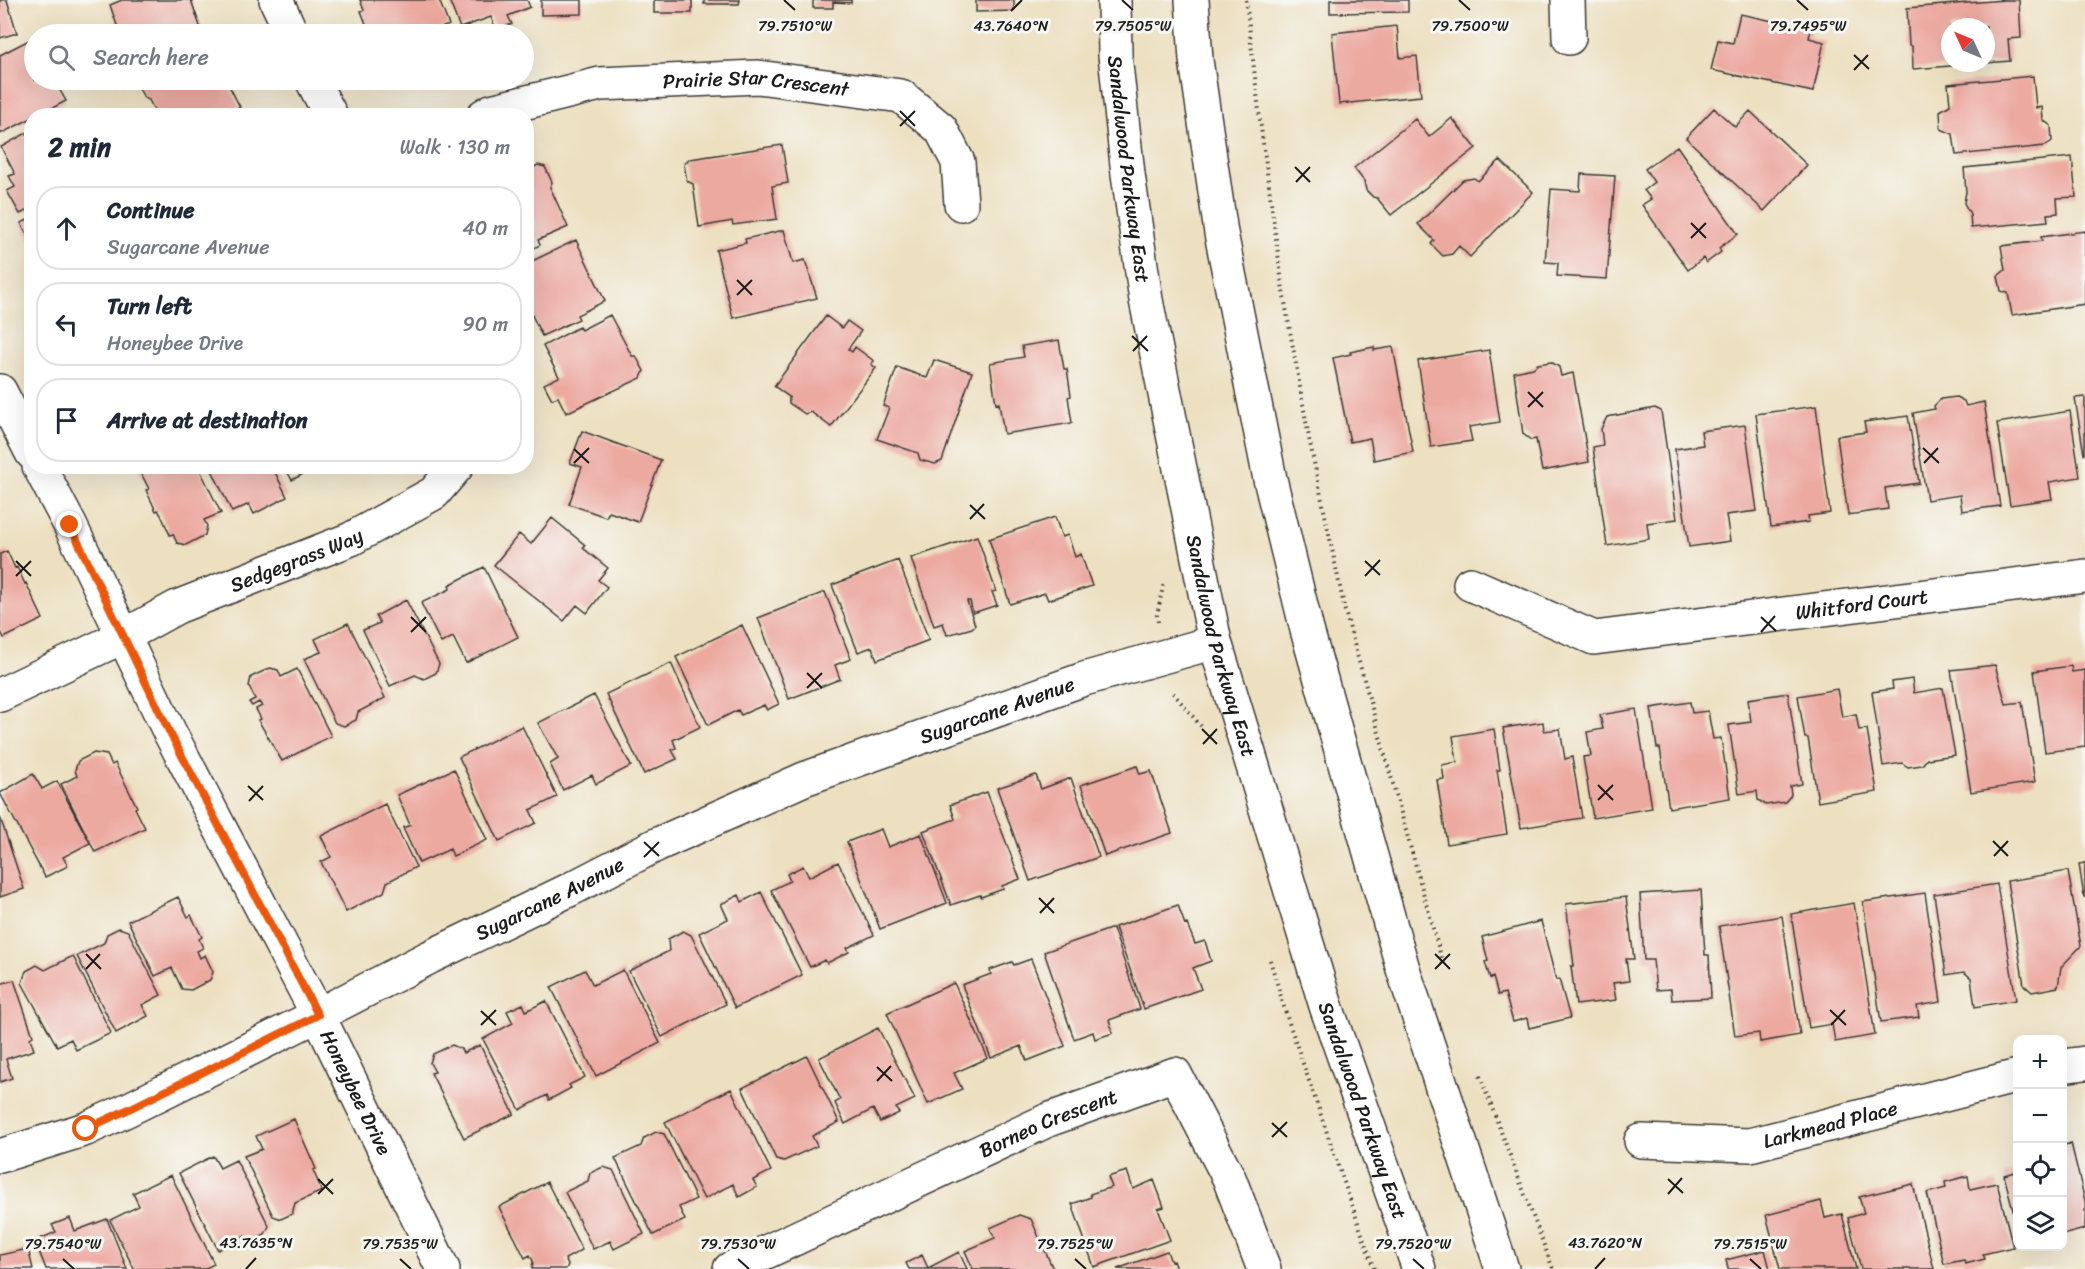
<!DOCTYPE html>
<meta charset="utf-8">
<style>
:root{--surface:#fff;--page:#f6f6f7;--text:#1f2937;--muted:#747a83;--line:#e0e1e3}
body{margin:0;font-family:Sriracha,sans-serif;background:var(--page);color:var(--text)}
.controls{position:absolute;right:18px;bottom:18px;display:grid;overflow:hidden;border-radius:12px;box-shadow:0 6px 24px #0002}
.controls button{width:54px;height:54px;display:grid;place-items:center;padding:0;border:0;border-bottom:2px solid var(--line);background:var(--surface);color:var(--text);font:30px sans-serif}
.compass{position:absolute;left:1941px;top:18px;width:54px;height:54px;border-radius:50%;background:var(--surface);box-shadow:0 6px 24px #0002;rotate:314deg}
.stop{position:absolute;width:18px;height:18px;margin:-14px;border:4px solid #ea580c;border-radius:50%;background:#fff}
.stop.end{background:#ea580c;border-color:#fff;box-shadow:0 2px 6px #0008}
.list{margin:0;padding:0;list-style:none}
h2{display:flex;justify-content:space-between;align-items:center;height:78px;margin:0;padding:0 24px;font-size:26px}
h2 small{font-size:20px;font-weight:400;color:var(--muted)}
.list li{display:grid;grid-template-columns:39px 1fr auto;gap:18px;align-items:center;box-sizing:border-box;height:84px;margin:0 12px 12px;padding:0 12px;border:2px solid var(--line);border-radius:24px}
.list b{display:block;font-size:22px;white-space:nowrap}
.list p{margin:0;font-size:20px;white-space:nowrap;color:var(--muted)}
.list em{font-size:20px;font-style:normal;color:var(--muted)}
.icon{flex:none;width:33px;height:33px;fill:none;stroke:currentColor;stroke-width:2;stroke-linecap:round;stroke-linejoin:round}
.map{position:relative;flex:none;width:2085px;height:1269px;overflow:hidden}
.search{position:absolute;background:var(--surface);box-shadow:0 6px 24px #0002;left:24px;top:24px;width:510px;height:66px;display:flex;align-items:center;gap:15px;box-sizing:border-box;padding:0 21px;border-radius:33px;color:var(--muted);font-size:22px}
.panel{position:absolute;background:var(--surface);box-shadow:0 6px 24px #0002;left:24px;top:108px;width:510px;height:366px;border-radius:24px}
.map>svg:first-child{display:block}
.building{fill:#eca9a0}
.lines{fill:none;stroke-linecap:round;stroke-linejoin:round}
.minor-casing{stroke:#3b3935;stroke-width:36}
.major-casing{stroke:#3b3935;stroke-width:36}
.path{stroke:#3b3935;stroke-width:4;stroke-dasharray:1.5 4.5;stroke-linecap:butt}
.minor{stroke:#fff;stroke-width:33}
.major{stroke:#fff;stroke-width:33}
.route{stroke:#ea580c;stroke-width:8}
.ticks{fill:none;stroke:#1c1c1c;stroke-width:2}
.labels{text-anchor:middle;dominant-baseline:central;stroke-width:6;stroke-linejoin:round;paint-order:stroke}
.street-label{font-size:20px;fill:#1c1c1c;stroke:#f6f6f2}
.ticks-label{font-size:15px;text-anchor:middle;fill:#1c1c1c;stroke:#f6f6f2;stroke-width:6;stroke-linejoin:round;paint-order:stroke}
</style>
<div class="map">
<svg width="2085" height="1269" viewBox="0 0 2085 1269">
<rect width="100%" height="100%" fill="#f6f6f2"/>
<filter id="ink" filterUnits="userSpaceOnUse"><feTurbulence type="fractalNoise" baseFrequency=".0167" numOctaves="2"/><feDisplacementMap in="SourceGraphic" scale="12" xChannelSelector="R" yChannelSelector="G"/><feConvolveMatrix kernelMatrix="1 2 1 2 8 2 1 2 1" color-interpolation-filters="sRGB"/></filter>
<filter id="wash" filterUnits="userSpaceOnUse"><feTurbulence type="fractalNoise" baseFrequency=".008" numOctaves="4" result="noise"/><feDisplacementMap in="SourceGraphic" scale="24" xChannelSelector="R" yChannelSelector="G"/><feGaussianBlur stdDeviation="1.35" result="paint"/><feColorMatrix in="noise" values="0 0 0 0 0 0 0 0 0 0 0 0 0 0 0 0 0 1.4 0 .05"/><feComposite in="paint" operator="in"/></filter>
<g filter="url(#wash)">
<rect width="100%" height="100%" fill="#ede0c1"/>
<g id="blocks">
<path class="building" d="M0 0H7L17 33 0 38Z
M122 0H191L202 32 195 34H120L110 5Z
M360 0H439L449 25 425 34H370L361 11 364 10Z
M449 0H527L530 7 508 16 512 24 496 30 491 17 460 28Z
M541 0H582V14L541 15Z
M654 0H692V13H654Z
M704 0H740L739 4H704Z
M813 0H851V3L833 2V8H813Z
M976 0H1014V11L976 12Z
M1330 0H1408V12L1330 13Z
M2004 0H2019L2021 38 2008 39 2010 61 1986 63V27H1950V63H1963V65L1913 69 1912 46H1909L1907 8Z
M1740 14 1811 29 1809 38 1824 42 1813 92 1711 70 1718 40 1733 43Z
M1397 26 1400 58 1417 56 1421 96 1339 104 1332 33Z
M33 38 34 80H54L66 101 37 116H32V118L0 134V55Z
M2033 76 2036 108 2042 107 2043 120 2051 126 2052 141 2045 146 1956 155 1953 134 1941 129 1940 111 1950 105 1948 84Z
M139 80H226L240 107 224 116H157L149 100 144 98 137 84Z
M1714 108 1735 127 1750 111 1807 165 1764 211 1686 138Z
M1452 118 1476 148 1391 215 1377 198 1373 197 1366 190 1364 181 1354 168 1415 119 1429 137Z
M32 130V208L20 214 7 191 15 187 9 176 15 174 1 147Z
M782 145 788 183 772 186 777 219 733 225 732 221 699 227 693 184 687 181 684 164 690 159Z
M1677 146 1738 234 1719 248 1721 252 1706 263 1703 258 1688 270 1642 205 1651 199 1644 190 1654 182 1645 169Z
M2072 157 2076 197 2057 198 2058 213 2047 214 2048 221 1971 228 1970 214 1964 203 1966 192 1964 168Z
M1500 160 1533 192 1470 257 1459 246 1452 254 1443 256 1431 244 1434 240 1418 224 1463 180 1474 178 1478 181Z
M538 165 545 167 552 182 550 187 568 227 538 240 540 245 526 252V171Z
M1581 174 1615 176 1607 279 1557 276 1558 263 1545 262 1551 189 1580 191Z
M32 218V243L21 223Z
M784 230 793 263 805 260 817 298 733 318 716 250 746 243 745 239Z
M2085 231V304L2012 315 2008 293 2001 291 1998 276 2005 270 2001 246 2042 241 2041 237Z
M576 240 605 301 577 315 579 319 542 336 528 307 526 308V264Z
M610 315 632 356H636L644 371 641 378 566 413 558 397 552 399 544 384 559 377 543 346 579 327 581 330Z
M826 316 842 328 847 321 861 331 848 349 852 352 855 347 874 361 871 364 876 368 831 427 811 412 805 414 789 403V397L774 386Z
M1059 340 1064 369H1067L1071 396 1068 397 1072 423 1004 434 999 403 996 404 990 363 1024 357 1022 346Z
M1374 347V350L1393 347 1413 452 1374 460 1370 438 1350 442 1333 358 1351 354 1350 352Z
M1489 350 1500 422 1469 427 1472 441 1431 447 1418 361Z
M934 360 972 372 942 461 935 464 920 460 918 453 877 439 889 408 883 406 897 367 927 378Z
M1551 362 1559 367 1561 376 1573 373 1589 462 1542 471 1536 439 1531 440 1523 434 1514 372 1533 368 1538 364Z
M1956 397 1964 401 1966 406 1984 402 2000 506 1962 511 1960 495 1927 500 1913 413 1935 409 1934 406 1941 399Z
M2085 397V454H2084L2075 398Z
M1816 406 1830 513 1808 516 1809 522 1771 527 1756 414Z
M1655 408 1661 411 1677 519 1647 523 1649 539 1607 546 1593 447 1603 445 1601 429 1607 417Z
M2070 411 2080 477 2049 482 2052 499 2010 505 1997 423Z
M1908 416 1919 483 1885 488 1888 509 1848 515 1837 436 1866 432 1864 422Z
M1745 425 1757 511 1726 515 1730 541 1689 547 1675 449 1703 445 1701 431Z
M582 431 661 460 638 522 609 512 606 517 569 504 582 467 570 463Z
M144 466H198L221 513 204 520 207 526 205 535 186 545 177 543 173 534 170 535 161 515 158 510 156 511 146 490 149 489 139 469Z
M210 466H272L287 497 254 514 249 504 232 512Z
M284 466H318L292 480Z
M1055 517 1062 537 1068 535 1075 557 1081 554 1092 586 1048 600 1045 593 1010 604 989 539Z
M552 518 585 545 583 548 608 568 598 580 607 587 587 613 577 605 564 621 494 565 519 534 531 544Z
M977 536 996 591 992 592 997 605 973 613 970 601H967L975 625 972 628 947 635 943 623 934 626 911 558Z
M7 551 15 568 17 567 25 584 26 583 43 619 4 638 0 630V554Z
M898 560 929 640 877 660 872 647 858 652 832 585Z
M484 567 518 637 466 663 453 637 441 643 421 603 450 589 449 585Z
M825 592 851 659 835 665 840 679 789 699 758 618Z
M406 600 439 664 436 673 424 679 415 675 390 686 363 630 380 623 376 616Z
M348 623 385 698 358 712 356 720 344 726 335 723 304 659 321 652 315 639Z
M742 625 779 704 767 710 764 705 741 715 738 710 708 725 676 657Z
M671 663 700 727 673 740 676 748 672 750 677 759 644 774 606 694Z
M1995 665 2006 704 2022 702 2035 782 1971 792 1951 670Z
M2071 666 2072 672 2085 670V747L2045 752 2034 671Z
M270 668 278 670 281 677 297 669 331 736 282 761 258 720 261 719 256 709 262 706 259 702 252 706 249 702 255 699 249 686 251 677Z
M1912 679 1914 693 1943 688 1955 755 1927 759 1922 765 1908 767 1902 763 1883 766 1872 692 1893 689 1892 682Z
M1837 689 1842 717 1856 714 1859 730 1867 729 1877 792 1818 802 1808 738H1805L1798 696Z
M1788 693 1802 784 1790 786 1791 795 1785 802 1766 805 1758 800 1757 791 1739 794 1729 725 1751 722 1748 699Z
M594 695 631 766 596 784 592 775 563 790 550 764 558 759 538 723Z
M1690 702 1692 713 1708 711 1713 739 1721 738 1730 798 1669 808 1660 748H1657L1651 708Z
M1636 709 1652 808 1593 818 1583 757 1591 756 1587 732 1603 729 1600 715Z
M1543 722 1544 731 1560 729 1565 759 1572 757 1582 818 1521 828 1503 728Z
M522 726 557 797 530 810 536 823 499 841 459 757Z
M1494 729 1500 770H1497L1507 834 1447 844 1437 780 1444 779 1442 765 1457 762 1453 736Z
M94 753 107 755 112 765 115 763 137 807 135 808 145 828 95 852 61 784 77 776 75 770 78 761Z
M1137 766 1140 774 1151 771 1172 833 1105 856 1081 785Z
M454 769 487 840 453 856 450 849 419 863 403 828 410 825 397 795Z
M33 774 42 789 57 781 90 843 63 857 68 866 45 877 0 793Z
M1036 775 1041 789 1071 778 1099 857 1030 881 997 788Z
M987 792 1020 879 1002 886 1003 889 981 897 980 895 951 905 923 831 955 819 950 805Z
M385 804 416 867 387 882 384 892 346 912 321 862 331 857 321 836Z
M0 817 24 889 0 897Z
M881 829 888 847 921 834 947 903 880 929 847 842Z
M838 862 874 935 847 948 849 952 827 963 825 960 810 967 771 890 790 881 787 874 803 866 809 877Z
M2085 863V897H2084L2079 864Z
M2068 871 2081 946 2061 967 2058 987 2032 992 2024 985 2007 881Z
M1997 884 2016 1000 1975 1007 1971 978 1964 972 1946 975 1934 894Z
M1701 890 1705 955H1709L1711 998 1672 1000 1671 989 1656 990 1653 960H1644L1640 894Z
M761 892 802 975 735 1008 699 933 728 919 721 904 739 895 742 902Z
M1925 893 1941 1002 1917 1006 1919 1017 1881 1022 1863 902Z
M178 897 188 917 191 915 202 937 199 939 203 948 197 951 200 958 205 955 213 972 210 980 191 990 182 989 172 968 155 976 128 921Z
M1626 897 1634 959H1626L1629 981 1613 983 1616 1000 1576 1005 1571 966H1574L1566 904Z
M1854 903 1875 1035 1835 1042 1832 1024 1809 1028 1791 914Z
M1178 905 1185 925 1187 924 1195 944 1205 941 1211 961 1193 968 1201 989 1144 1009 1115 927Z
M1782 916 1800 1035 1760 1042 1759 1033 1735 1036 1719 926Z
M1541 921 1556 980 1559 979 1570 1018 1529 1028 1527 1018 1513 1022 1505 993 1498 995 1493 977 1490 978 1485 962 1488 961 1482 937Z
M119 928 128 931 161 995 142 1005 148 1016 116 1033 77 956 104 943 107 934Z
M1113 928 1140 1009 1109 1020 1113 1033 1095 1039 1093 1032 1074 1039 1044 952Z
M683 931 691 935 726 1004 662 1037 629 971 669 951 668 939Z
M73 956 111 1033 76 1050 71 1039 57 1046 22 983 26 971 37 965 45 970Z
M1031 959 1065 1046 1027 1061 1021 1046 991 1058 962 985 991 974 990 970 1012 962 1014 965Z
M585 970 593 985 623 970 660 1043 596 1076 551 987Z
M14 980 33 1036 30 1038 34 1050 6 1059 12 1078 0 1082V984Z
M954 983 988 1058 954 1073 962 1089 928 1104 887 1013Z
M546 1001 585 1077 569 1085 571 1088 549 1100 547 1095 520 1110 483 1039 513 1023 507 1011 523 1004 526 1011Z
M878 1028 915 1099 896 1108 899 1113 880 1122 873 1109 845 1124 835 1103 840 1100 819 1058Z
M452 1045 461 1049 463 1053 480 1045 514 1114 464 1138 431 1073 435 1072 430 1063 433 1054Z
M807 1056 839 1122 812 1136 817 1146 784 1161 776 1159 742 1088Z
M731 1089 771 1171 753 1180 757 1187 739 1197 733 1184 704 1199 665 1122Z
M294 1119 316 1169 313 1170 322 1191 295 1203 292 1214 281 1219 273 1216 244 1156 262 1149 256 1136Z
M656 1132 664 1134 696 1199 679 1207 685 1220 653 1235 615 1158 641 1146 644 1138Z
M2071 1143 2085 1201V1229L2062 1235V1146Z
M213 1156 220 1168 236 1160 269 1226 265 1234 253 1240 244 1236 218 1250 179 1173Z
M603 1167 613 1170 644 1234 614 1249 610 1241 593 1249 565 1192 588 1181 590 1173Z
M1127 1171 1133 1189 1154 1180 1164 1207 1158 1209 1170 1240 1094 1267 1072 1204 1091 1197 1090 1194 1112 1187 1108 1177Z
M2018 1171V1225H2017L2004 1175Z
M171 1175 214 1264 204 1269H134L110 1220 139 1206 133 1193Z
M1968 1176 1970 1189 1997 1183 2013 1247 1983 1254 1985 1259 1965 1264 1964 1260 1944 1264 1927 1193 1946 1188 1945 1182Z
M547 1182 582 1250 565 1259 568 1265 566 1269H532L533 1261 530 1255 525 1258 499 1207Z
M1913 1184 1934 1269H1861L1848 1218 1864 1213 1859 1197Z
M1821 1201 1825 1218 1842 1214 1856 1269H1780L1766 1215Z
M1019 1215 1031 1219 1053 1269H973L965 1251 995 1238 990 1228Z
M70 1218 75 1231 107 1219 127 1269H46L35 1241 56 1232 52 1225Z
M28 1249 33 1269H0V1255Z
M1765 1250 1770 1269H1728L1726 1260Z
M1167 1251 1171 1262 1173 1261 1176 1269H1117Z
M959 1252 967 1269H909L906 1263 922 1255 928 1268Z"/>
</g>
</g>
<g filter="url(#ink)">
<use href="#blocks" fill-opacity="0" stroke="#3b3935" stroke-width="1.5"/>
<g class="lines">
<defs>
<g id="minor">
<path d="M276 0 292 34"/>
<path d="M1568 0 1569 38"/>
<path d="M312 80 331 116"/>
<path id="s1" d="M483 116 491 111 600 84 758 77 901 96 941 129 958 162 961 204"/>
<path d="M0 391 32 453"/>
<path id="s2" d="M39 466 70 525 169 731 318 1015 443 1269"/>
<path id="s3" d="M1470 584 1594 638 2085 576"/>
<path id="s4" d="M0 695 124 636 177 607 351 539 434 493 457 466"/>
<path d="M2062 1066 2085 1063"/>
<path id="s5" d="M1641 1141 1750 1145 2018 1076"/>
<path id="s6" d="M0 1156 86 1129 129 1109 318 1015 430 957 569 890 656 845 804 779 1084 679 1215 642"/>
<path id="s7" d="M730 1269 1048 1120 1175 1074 1229 1178 1264 1269"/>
</g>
<g id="major">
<path id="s8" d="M1114 0 1115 55 1128 174 1146 300 1215 642 1326 1006 1419 1269"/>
<path d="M1192 0 1196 60 1221 233 1270 479 1307 630 1403 969 1502 1269"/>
</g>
</defs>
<use href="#minor" class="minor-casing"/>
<use href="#major" class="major-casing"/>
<path class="path" d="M1246 0 1260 120 1283 291 1309 438 1345 611 1443 964
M1158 622 1157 615 1164 582
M1173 693 1201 726
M1270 960 1288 1020 1374 1269
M1480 1076 1553 1269"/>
<use href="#minor" class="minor"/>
<use href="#major" class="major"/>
</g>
</g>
<g class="lines" filter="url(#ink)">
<path class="route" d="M70 525 169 731 318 1015 129 1109 86 1129"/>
</g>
<path class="ticks" d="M784 0 795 10M1122 0 1133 10M1459 0 1470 10M1797 0 1808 10M1011 11 1022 0M1854 55 1869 69M1854 70 1868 55M900 111 915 126M900 126 915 111M1295 167 1310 182M1296 182 1310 167M1691 223 1706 238M1691 238 1706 223M737 280 752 295M737 295 752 280M1132 336 1148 351M1133 351 1147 336M1528 392 1543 407M1528 407 1543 392M1923 448 1939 463M574 449 589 463M574 463 589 448M1924 463 1938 448M970 505 985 519M970 519 984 504M16 561 31 576M1365 561 1380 575M16 576 31 561M1365 576 1380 560M411 617 426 632M1761 617 1776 631M411 632 426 617M1761 632 1775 616M807 673 822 688M807 688 822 673M1202 729 1217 744M1203 744 1217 729M1598 785 1613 800M248 786 263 800M1598 800 1613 785M249 801 263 786M1993 841 2008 856M644 842 659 856M1994 856 2008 841M644 857 659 842M1039 898 1054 913M1040 913 1054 898M86 954 101 969M1435 954 1450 969M86 969 100 954M1435 969 1450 954M1830 1010 1846 1025M481 1011 496 1025M481 1025 496 1010M1831 1025 1845 1010M877 1067 892 1081M877 1081 891 1066M1272 1123 1287 1137M1272 1137 1287 1122M318 1179 333 1194M1668 1179 1683 1193M318 1194 333 1179M1668 1194 1682 1178M63 1259 74 1269M400 1259 411 1269M738 1259 749 1269M1075 1259 1086 1269M1413 1259 1424 1269M1750 1259 1761 1269M246 1269 256 1258M1595 1269 1605 1258"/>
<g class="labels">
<g class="street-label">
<text stroke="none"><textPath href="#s1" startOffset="278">Prairie Star Crescent</textPath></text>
<text stroke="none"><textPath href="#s8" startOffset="170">Sandalwood Parkway East</textPath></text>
<text stroke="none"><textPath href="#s4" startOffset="326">Sedgegrass Way</textPath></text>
<text stroke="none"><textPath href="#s3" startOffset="405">Whitford Court</textPath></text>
<text stroke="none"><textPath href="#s8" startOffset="656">Sandalwood Parkway East</textPath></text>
<text stroke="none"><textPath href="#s6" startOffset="1094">Sugarcane Avenue</textPath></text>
<text stroke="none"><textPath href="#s6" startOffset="608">Sugarcane Avenue</textPath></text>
<text stroke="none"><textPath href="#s2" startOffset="702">Honeybee Drive</textPath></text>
<text stroke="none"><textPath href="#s8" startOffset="1142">Sandalwood Parkway East</textPath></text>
<text stroke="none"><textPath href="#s7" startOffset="350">Borneo Crescent</textPath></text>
<text stroke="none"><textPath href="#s5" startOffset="192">Larkmead Place</textPath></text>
</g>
</g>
<g class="ticks-label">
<text x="1808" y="31">79.7495°W</text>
<text x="795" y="31">79.7510°W</text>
<text x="1133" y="31">79.7505°W</text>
<text x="1470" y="31">79.7500°W</text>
<text x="1011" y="31">43.7640°N</text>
<text x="256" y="1248">43.7635°N</text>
<text x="1605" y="1248">43.7620°N</text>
<text x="63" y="1249">79.7540°W</text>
<text x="400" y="1249">79.7535°W</text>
<text x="738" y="1249">79.7530°W</text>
<text x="1075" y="1249">79.7525°W</text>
<text x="1413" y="1249">79.7520°W</text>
<text x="1750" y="1249">79.7515°W</text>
</g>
</svg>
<div class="controls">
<button>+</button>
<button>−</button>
<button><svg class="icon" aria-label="locate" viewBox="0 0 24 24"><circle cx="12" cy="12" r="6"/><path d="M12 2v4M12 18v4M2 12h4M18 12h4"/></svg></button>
<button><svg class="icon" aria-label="layers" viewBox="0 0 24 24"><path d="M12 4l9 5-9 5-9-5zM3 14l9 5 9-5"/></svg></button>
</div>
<svg class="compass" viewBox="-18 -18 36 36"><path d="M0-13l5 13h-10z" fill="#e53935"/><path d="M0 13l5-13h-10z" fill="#747a83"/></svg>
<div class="stop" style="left:86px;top:1129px"></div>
<div class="stop end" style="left:70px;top:525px"></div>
<div class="search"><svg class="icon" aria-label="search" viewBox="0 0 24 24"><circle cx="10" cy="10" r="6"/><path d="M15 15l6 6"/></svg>Search here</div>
<section class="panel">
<h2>2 min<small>Walk · 130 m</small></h2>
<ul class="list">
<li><svg class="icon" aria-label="ahead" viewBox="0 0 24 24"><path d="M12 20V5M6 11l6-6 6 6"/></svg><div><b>Continue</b><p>Sugarcane Avenue</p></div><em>40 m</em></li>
<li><svg class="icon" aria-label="left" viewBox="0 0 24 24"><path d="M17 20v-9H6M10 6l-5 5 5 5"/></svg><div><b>Turn left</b><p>Honeybee Drive</p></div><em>90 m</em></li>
<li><svg class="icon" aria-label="arrive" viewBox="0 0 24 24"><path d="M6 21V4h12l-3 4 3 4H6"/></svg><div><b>Arrive at destination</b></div></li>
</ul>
</section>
</div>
